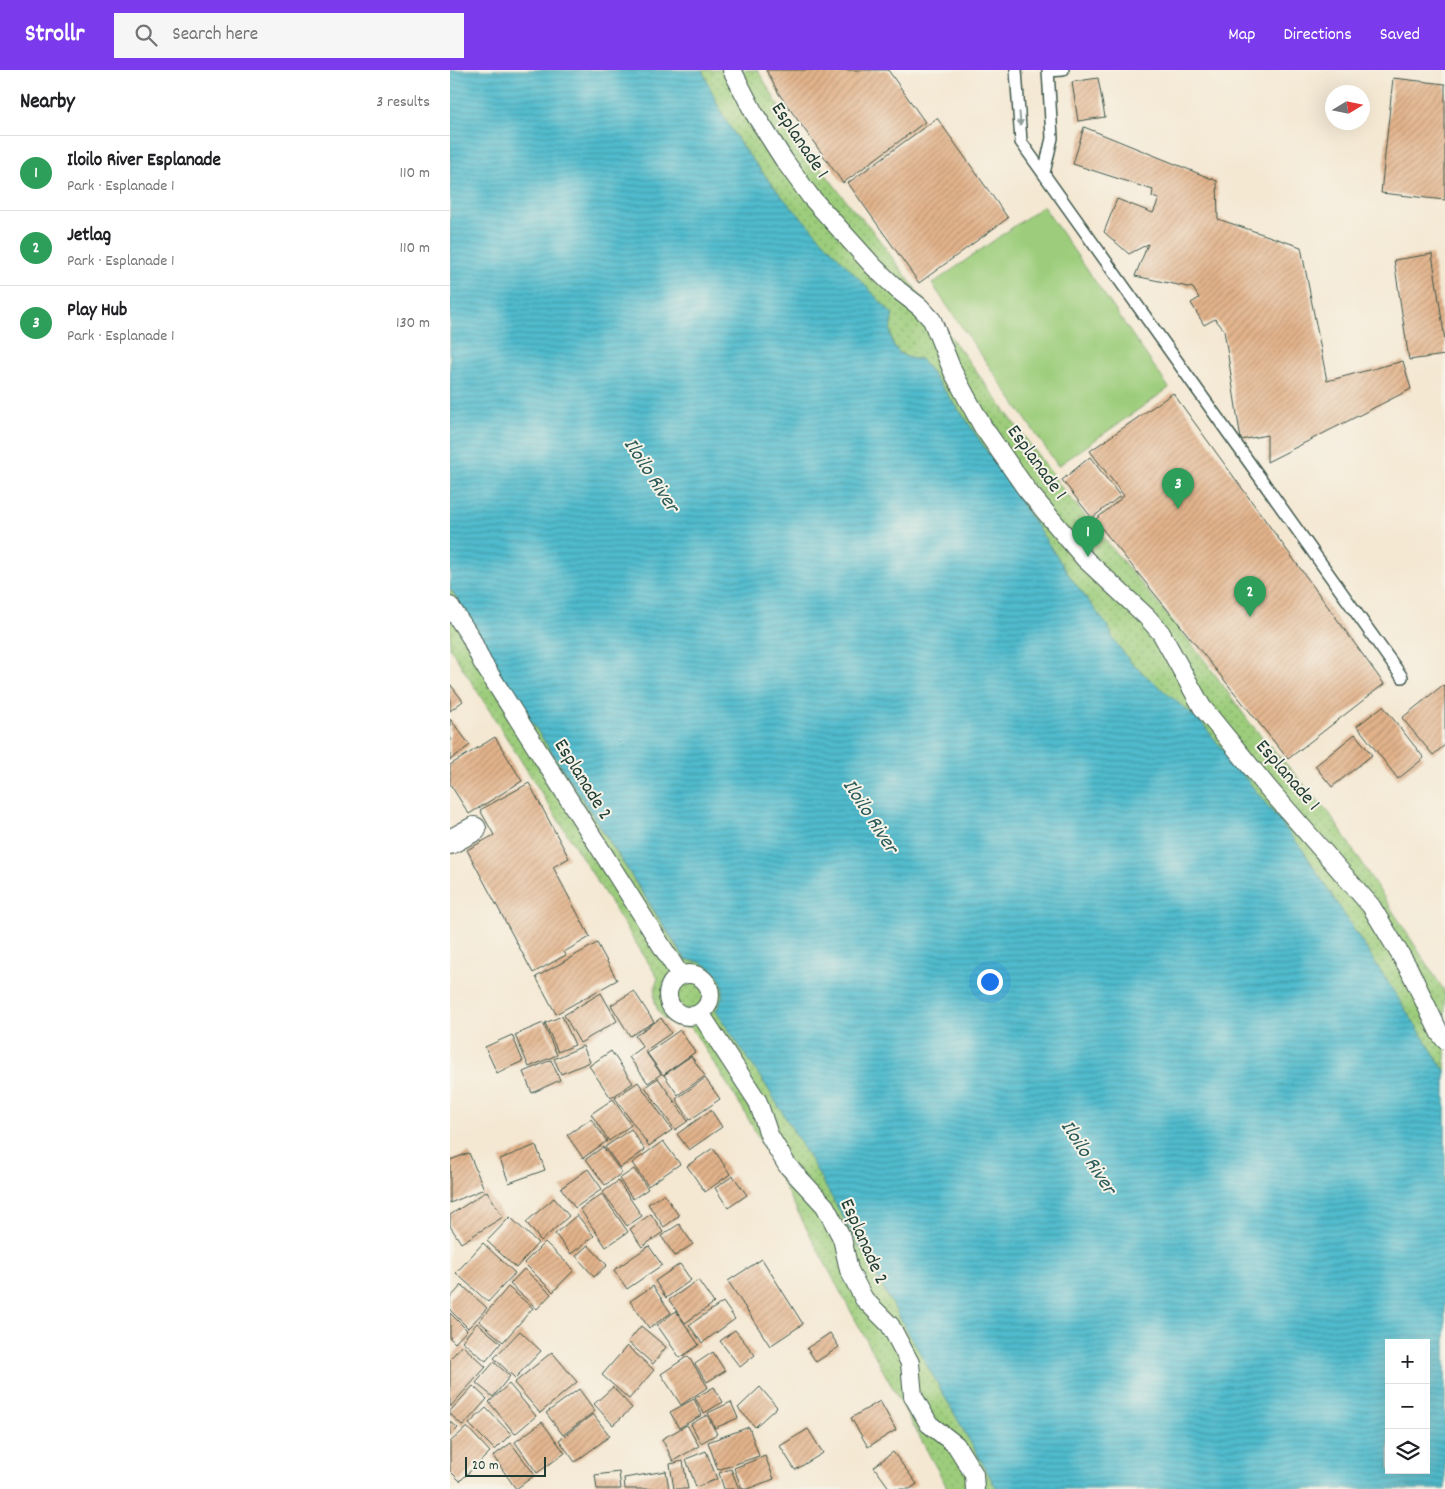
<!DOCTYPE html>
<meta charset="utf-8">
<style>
:root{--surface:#fff;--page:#f6f6f6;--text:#202124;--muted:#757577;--line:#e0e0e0;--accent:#7c3aed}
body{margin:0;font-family:Dekko,sans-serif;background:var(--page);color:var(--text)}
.controls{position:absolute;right:15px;bottom:15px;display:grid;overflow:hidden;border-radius:0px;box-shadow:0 5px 20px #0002}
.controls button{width:45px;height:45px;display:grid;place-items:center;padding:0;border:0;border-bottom:1px solid var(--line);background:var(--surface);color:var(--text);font:25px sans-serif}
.compass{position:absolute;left:875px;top:15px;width:45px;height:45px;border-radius:50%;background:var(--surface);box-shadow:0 5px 20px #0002;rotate:80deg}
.scale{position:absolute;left:15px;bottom:12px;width:81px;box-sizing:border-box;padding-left:5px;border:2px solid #1f3d34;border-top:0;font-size:14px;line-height:18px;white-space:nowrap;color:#1f3d34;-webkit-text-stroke:4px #f7f3e8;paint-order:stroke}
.you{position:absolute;left:539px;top:911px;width:18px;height:18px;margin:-12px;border:4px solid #fff;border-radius:50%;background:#1a73e8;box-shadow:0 0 0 8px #1a73e833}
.badge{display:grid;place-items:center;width:32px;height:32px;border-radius:50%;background:var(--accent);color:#fff;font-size:16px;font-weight:700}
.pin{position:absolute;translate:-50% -41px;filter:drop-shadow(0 1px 2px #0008)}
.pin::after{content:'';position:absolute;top:26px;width:18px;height:15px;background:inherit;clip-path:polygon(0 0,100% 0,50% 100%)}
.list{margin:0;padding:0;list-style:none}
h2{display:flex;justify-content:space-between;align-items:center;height:65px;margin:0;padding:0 20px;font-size:21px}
h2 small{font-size:16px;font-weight:400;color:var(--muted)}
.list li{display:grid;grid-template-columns:32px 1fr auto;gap:15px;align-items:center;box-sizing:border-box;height:75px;padding:0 20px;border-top:1px solid var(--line)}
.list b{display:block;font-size:19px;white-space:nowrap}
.list p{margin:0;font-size:16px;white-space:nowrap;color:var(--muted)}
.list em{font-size:16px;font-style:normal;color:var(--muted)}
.icon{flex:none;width:28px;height:28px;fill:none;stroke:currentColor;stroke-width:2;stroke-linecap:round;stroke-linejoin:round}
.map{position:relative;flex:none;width:995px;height:1419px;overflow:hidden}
header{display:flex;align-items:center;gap:30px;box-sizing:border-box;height:70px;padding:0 25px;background:var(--accent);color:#fff}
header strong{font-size:24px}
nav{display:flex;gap:28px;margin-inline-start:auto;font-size:18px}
.search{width:350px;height:45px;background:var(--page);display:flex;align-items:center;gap:12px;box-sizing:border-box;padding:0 18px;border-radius:0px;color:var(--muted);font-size:19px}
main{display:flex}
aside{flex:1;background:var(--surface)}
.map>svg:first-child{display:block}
.grass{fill:#9dcd7c;stroke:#5e8558}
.park{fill:url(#park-dots);stroke:#5e8558}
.water{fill:url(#water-rules);stroke:#387c80;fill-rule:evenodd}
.building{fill:url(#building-hatch)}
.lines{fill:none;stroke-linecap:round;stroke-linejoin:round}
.service-casing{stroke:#3f574c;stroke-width:14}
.pedestrian-casing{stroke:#3f574c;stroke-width:20}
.minor-casing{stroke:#3f574c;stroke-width:26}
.service{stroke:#fff;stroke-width:11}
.pedestrian{stroke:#fff;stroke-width:18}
.minor{stroke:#fff;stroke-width:24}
.oneway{fill:#8f9e9a}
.labels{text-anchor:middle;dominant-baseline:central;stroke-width:4;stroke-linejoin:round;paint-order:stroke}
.street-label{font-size:20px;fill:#1f3d34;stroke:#f7f3e8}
.water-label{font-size:21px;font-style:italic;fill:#2b5c5a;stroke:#f7f3e8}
</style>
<header>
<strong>Strollr</strong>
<div class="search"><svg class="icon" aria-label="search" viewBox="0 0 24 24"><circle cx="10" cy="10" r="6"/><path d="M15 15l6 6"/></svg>Search here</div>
<nav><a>Map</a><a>Directions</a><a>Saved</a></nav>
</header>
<main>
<aside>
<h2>Nearby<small>3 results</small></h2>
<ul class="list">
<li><span class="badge" style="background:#2e9e5b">1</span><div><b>Iloilo River Esplanade</b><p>Park · Esplanade 1</p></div><em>110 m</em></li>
<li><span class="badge" style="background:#2e9e5b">2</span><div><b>Jetlag</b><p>Park · Esplanade 1</p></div><em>110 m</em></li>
<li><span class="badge" style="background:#2e9e5b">3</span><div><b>Play Hub</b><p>Park · Esplanade 1</p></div><em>130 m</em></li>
</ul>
</aside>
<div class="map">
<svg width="995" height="1419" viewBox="0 0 995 1419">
<defs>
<pattern id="park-dots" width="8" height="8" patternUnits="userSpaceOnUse" patternTransform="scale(1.25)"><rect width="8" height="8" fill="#9dcd7c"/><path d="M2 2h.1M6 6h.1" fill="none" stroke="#7fa866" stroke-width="1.8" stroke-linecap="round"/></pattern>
<pattern id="water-rules" width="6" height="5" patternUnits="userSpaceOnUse" patternTransform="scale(1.25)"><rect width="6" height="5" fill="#50bbcd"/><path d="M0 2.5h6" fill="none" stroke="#4299a7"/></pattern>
<pattern id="building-hatch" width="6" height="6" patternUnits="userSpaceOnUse" patternTransform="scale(1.25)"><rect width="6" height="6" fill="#e3b38b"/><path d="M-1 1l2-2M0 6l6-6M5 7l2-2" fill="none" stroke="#b79372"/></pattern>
</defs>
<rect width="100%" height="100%" fill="#f7f3e8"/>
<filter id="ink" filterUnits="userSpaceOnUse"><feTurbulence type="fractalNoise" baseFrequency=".02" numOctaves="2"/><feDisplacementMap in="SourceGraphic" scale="10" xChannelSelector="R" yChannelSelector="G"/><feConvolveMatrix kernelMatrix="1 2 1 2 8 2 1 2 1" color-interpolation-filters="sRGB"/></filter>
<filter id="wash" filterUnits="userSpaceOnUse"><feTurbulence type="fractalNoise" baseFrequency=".0096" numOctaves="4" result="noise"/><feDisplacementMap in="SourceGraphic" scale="20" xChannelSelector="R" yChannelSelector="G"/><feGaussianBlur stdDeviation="1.12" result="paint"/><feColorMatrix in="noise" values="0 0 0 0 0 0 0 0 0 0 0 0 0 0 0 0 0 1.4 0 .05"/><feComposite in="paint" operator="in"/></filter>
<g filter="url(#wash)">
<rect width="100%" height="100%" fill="#f4e8d3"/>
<path class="grass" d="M593 136 719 318 608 396 482 214Z"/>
<path class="park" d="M252 0H308L343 61 400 136 419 156 612 418 753 588 800 653 880 744 995 922V1001L852 779 682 594 663 569 659 558 621 508 517 351 471 289C449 290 438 274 441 253L334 129 291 75 272 44Z
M0 518 28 561 40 589 111 696 235 890C253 890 270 899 273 919 274 926 269 935 267 942L317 1017 359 1087 547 1419H498L393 1227 293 1039 241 957C212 959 197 934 208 908L0 578Z"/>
<path class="water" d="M0 0H252L272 44 291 75 311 101 334 129 443 245C436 268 443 290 471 289L517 351 621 508 659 558 663 569 682 594 751 652 852 779 995 1001V1419H547L359 1087 317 1017 266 941C269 935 274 926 273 919 270 900 253 890 236 890L111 696 40 589 28 561 0 518ZM939 1273H976V1400H939Z"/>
<g id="blocks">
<path class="building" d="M316 0H438L475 52 393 113 329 24Z
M648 8 655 47 628 51 622 12Z
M943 8 995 14V130L931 123Z
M487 48 558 148 469 213 398 113Z
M634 57 767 111 768 149 851 177 877 311 953 291 961 319 817 392V365L791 370 774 260 765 249 754 255 741 233 749 228 743 218 685 206 698 174 679 184 654 162 667 129 703 143 709 129 702 127 703 120 623 94Z
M982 184 995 270V285L959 290 944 190Z
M723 323 934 614 838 689 645 450 674 426 640 381Z
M640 387 670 426 642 448 612 410Z
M0 614 13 631 0 641Z
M993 615 995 617V675L983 685 952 648Z
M933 636 974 688 948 709 907 656Z
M0 649 20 675 0 690Z
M905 664 922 685 882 717 865 696Z
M45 667 72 711 19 744 0 714V695Z
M79 713 119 788 103 797 140 867 114 882 116 885 83 903 17 780 44 765 30 740Z
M147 873 167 910 106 944 86 907Z
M184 921 204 952 180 966 161 935Z
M151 923 167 951 130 973 114 945Z
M112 946 125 975 108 982 95 953Z
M211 948 221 963 195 981 211 1004 198 1013 179 987 193 977 185 966Z
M93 953 107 985 79 997 65 965Z
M230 960 245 982 213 1005 197 983Z
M62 965 73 991 47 1003 35 977Z
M133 976 140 992 111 1004 104 989Z
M161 981 183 1013 161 1028 139 996Z
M241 986 255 1006 228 1025 214 1005Z
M101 990 110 1010 82 1023 73 1002Z
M208 1008 238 1051 225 1060 195 1017Z
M255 1008 270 1029 240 1050 226 1029Z
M188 1012 222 1060 199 1076 165 1028Z
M163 1029 181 1055 159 1071 141 1044Z
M261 1040 272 1057 239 1080 227 1064Z
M141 1049 157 1071 133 1088 117 1065Z
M181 1059 195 1080 170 1098 155 1077Z
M213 1071 230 1094 198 1116 182 1093Z
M86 1075 95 1100 59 1113 50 1089Z
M153 1077 172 1103 155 1115 136 1089Z
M263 1078 280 1104 255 1122 237 1096Z
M19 1083 34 1119 0 1133V1090Z
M138 1099 152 1119 125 1138 111 1118Z
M184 1099 198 1119 183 1129 169 1109Z
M283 1106 297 1125 278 1138 265 1118Z
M168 1111 192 1146 177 1156 153 1122Z
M37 1121 53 1147 11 1173 0 1156V1145Z
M152 1124 178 1162 156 1177 130 1139Z
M214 1124 229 1146 214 1157 198 1134Z
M104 1128 119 1146 91 1171 76 1152Z
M201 1144 213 1162 192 1177 180 1159Z
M127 1145 144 1166 121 1184 105 1164Z
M60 1147 88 1173 66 1198 37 1171Z
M229 1154 243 1174 225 1186 211 1166Z
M95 1172 124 1200 103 1222 74 1193Z
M33 1173 65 1203 38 1232 6 1203Z
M138 1175 157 1195 144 1207 126 1186Z
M199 1176 212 1195 177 1219 164 1200Z
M312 1189 353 1254 320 1276 278 1211Z
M230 1194 241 1210 216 1228 205 1211Z
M74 1199 101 1224 87 1239 60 1214Z
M248 1210 264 1233 235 1253 219 1230Z
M12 1215 37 1238 18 1258 0 1240V1228Z
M203 1216 221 1243 199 1258 180 1231Z
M58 1217 83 1238 53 1272 29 1251Z
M273 1232 285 1249 252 1273 239 1255Z
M226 1241 249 1275 230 1288 207 1255Z
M0 1243 17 1260 5 1273 0 1268Z
M27 1253 51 1273 36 1291 12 1271Z
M191 1256 216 1277 203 1294 178 1272Z
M285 1260 305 1285 290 1297 270 1271Z
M70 1261 91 1281 65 1308 44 1288Z
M380 1263 389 1277 366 1292 357 1278Z
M12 1275 36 1297 0 1337V1289Z
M177 1276 204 1300 179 1329 152 1305Z
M102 1282 127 1312 90 1343 64 1313Z
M263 1282 275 1301 257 1312 245 1294Z
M238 1286 258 1317 231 1335 211 1304Z
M44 1292 60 1306 43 1327 26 1313Z
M59 1314 86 1346 65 1364 39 1332Z
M23 1316 37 1329 13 1356 0 1344V1341Z
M163 1317 182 1338 163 1355 144 1334Z
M264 1317 273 1332 254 1343 245 1328Z
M310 1317 327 1337 305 1357 288 1338Z
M129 1319 145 1341 113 1365 96 1343Z
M244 1329 252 1345 229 1358 220 1342Z
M430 1331 446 1360 418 1377 401 1348Z
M281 1332 288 1348 265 1358 258 1343Z
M36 1338 61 1364 45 1380 19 1354Z
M143 1344 160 1366 125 1392 109 1370Z
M257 1345 267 1364 251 1373 241 1354Z
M0 1351 8 1358 0 1366Z
M92 1352 115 1383 87 1403 65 1372Z
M237 1355 249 1376 223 1391 212 1369Z
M17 1357 40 1382 10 1411 0 1401V1372Z
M299 1357 309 1386 268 1400 258 1372Z
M358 1359 373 1383 345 1400 330 1376Z
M61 1373 85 1405 66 1419 43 1386Z
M256 1381 267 1409 246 1417 236 1389Z
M443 1382 467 1414 460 1419H440L424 1397Z
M315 1386 324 1409 297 1419H292L284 1398Z
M233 1391 238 1419H224L220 1394Z
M281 1399 289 1419H274L269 1403Z
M216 1401 219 1419H175L174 1408Z
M169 1402 171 1419H147L145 1405Z"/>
</g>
</g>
<g filter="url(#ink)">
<use href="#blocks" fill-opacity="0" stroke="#3f574c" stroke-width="1"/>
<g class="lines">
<defs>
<path id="service" d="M566 0 571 72 952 607
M598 1 613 0
M594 103 602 68 598 0"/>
<path id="pedestrian" d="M282 0 304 43 334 90 360 126 424 197 448 220 470 237 482 250 503 302 519 332 533 357 577 420 635 489 697 547 711 563 752 637 818 718 921 836 959 899 989 962 995 970
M0 536 20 566 32 592 230 905
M218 925a21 21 0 1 1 42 0a21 21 0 1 1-42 0Z
M250 943 308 1032 319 1065 337 1095 375 1136 392 1168 399 1200 414 1229 440 1255 460 1293 463 1326 479 1354 506 1375 524 1404 525 1419"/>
<path id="minor" d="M0 772 24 759"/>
</defs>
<use href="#service" class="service-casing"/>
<use href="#pedestrian" class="pedestrian-casing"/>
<use href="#minor" class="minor-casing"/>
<use href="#service" class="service"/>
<use href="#pedestrian" class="pedestrian"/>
<use href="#minor" class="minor"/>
</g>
<defs><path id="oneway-solid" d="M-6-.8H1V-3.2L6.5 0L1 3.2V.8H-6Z" transform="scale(1.25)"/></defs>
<use class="oneway" href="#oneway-solid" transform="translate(570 49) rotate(86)"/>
</g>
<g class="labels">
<g class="street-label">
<text transform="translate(349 71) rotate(56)">Esplanade 1</text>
<text transform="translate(586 393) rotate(54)">Esplanade 1</text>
<text transform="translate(837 706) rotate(49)">Esplanade 1</text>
<text transform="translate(132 710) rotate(58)">Esplanade 2</text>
<text transform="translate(413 1172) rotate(66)">Esplanade 2</text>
</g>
<g class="water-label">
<text transform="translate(200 406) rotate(57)">Iloilo River</text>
<text transform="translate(419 747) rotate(57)">Iloilo River</text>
<text transform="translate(637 1088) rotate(57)">Iloilo River</text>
</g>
</g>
</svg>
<div class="controls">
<button>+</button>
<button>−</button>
<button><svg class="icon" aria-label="layers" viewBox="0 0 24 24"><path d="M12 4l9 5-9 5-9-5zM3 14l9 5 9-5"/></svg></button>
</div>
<svg class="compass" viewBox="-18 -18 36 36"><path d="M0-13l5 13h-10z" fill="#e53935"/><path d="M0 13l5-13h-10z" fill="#757577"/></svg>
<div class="scale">20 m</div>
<div class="you"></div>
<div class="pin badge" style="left:638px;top:487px;background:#2e9e5b">1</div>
<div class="pin badge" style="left:800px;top:547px;background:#2e9e5b">2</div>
<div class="pin badge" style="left:728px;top:439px;background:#2e9e5b">3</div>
</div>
</main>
